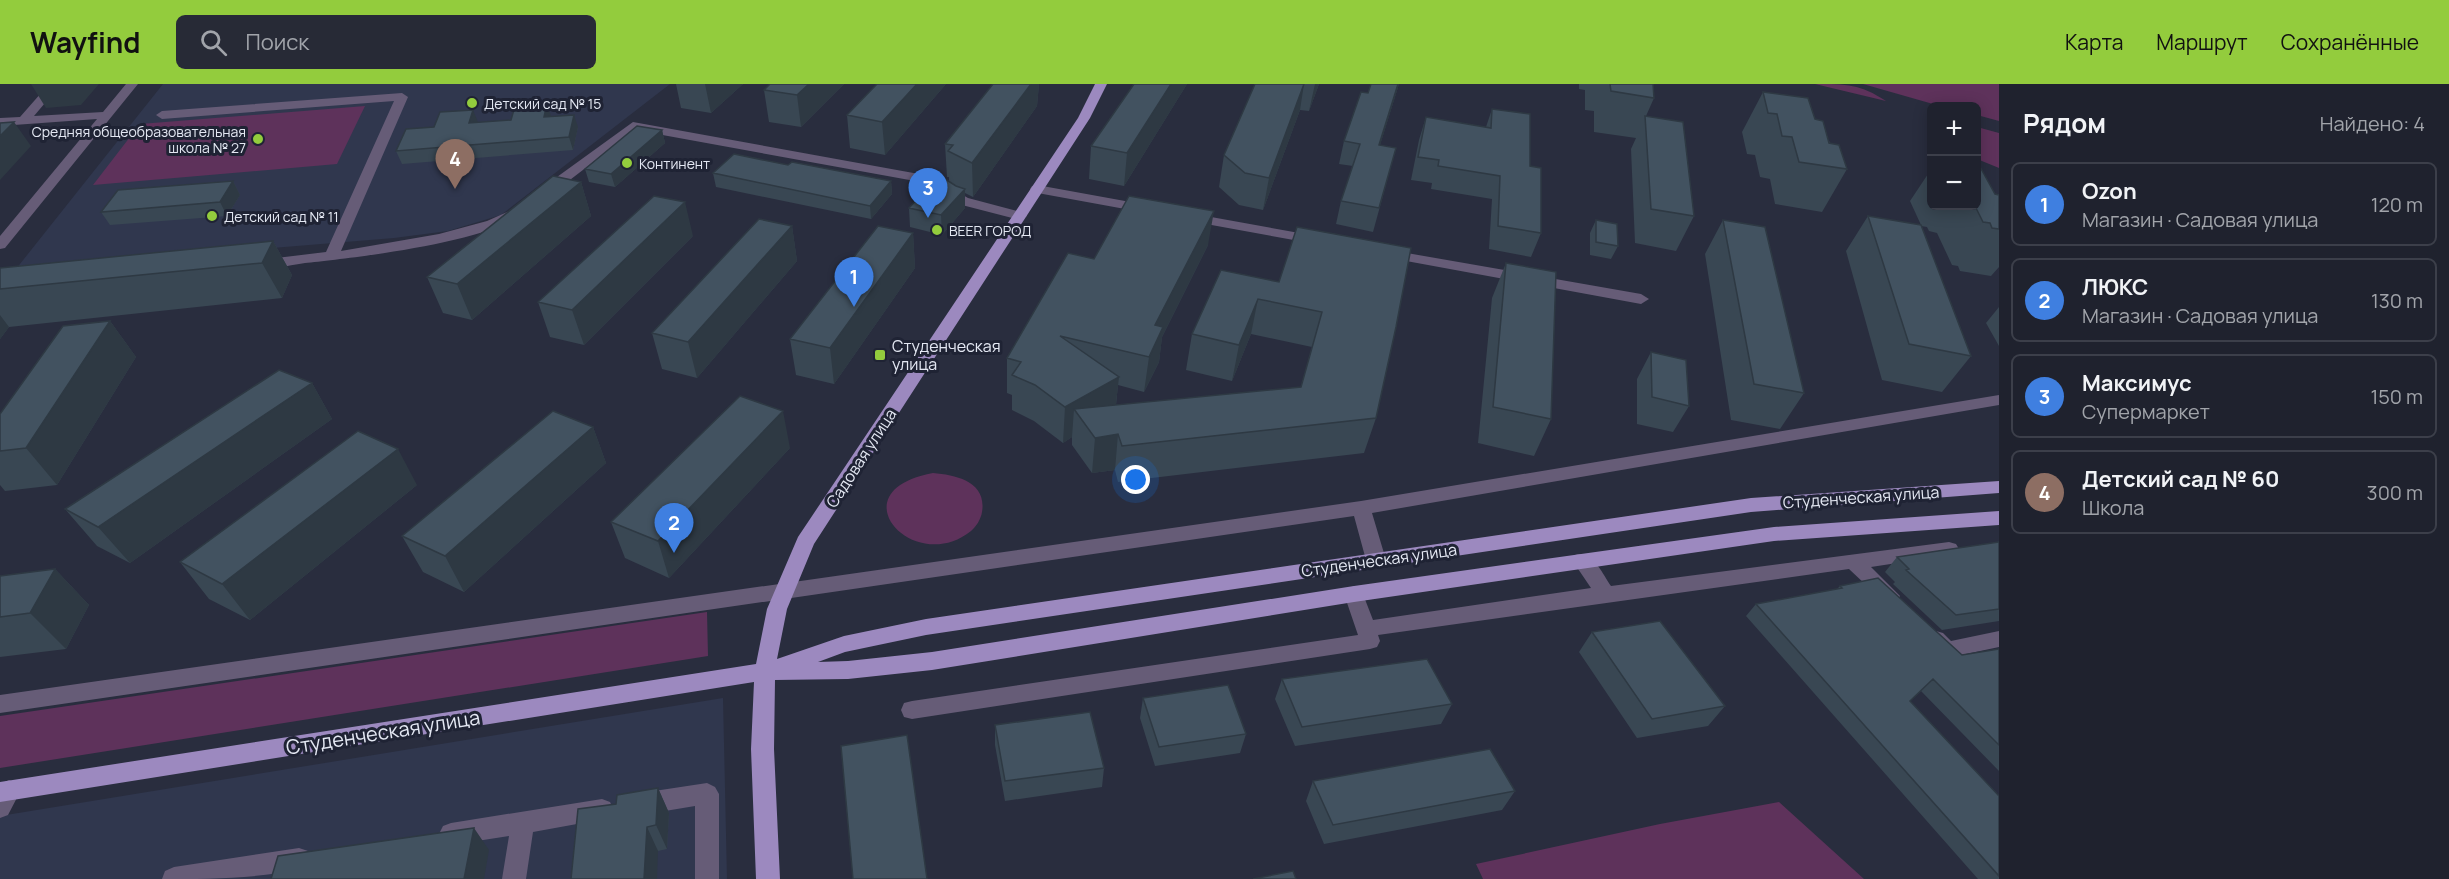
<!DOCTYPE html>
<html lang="ru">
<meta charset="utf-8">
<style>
:root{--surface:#1f222e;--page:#272a36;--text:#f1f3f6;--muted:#a1a4aa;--line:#3c3f4a;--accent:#93cc3d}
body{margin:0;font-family:Manrope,sans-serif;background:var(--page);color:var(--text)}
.controls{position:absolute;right:18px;top:18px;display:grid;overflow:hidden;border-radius:9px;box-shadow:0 3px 15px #0003}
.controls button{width:54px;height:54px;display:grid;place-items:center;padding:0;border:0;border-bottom:2px solid var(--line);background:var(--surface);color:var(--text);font:30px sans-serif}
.you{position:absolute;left:1136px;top:396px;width:21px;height:21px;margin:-15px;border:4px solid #fff;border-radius:50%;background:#1a73e8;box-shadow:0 0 0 9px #1a73e833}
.badge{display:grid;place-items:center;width:39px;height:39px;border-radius:50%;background:var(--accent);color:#fff;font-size:20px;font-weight:700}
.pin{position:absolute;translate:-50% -50px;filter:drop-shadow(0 2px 3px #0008)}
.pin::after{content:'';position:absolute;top:32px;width:21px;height:18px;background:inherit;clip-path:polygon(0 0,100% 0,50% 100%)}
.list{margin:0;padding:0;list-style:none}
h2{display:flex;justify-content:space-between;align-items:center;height:78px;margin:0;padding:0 24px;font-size:26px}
h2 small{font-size:20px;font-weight:400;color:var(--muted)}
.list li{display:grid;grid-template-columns:39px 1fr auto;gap:18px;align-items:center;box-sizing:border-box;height:84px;margin:0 12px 12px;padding:0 12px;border:2px solid var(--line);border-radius:9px}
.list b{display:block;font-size:22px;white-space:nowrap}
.list p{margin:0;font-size:20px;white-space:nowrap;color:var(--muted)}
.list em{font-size:20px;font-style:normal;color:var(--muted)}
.icon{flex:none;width:33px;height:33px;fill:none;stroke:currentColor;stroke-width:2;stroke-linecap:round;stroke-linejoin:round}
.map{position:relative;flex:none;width:1999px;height:795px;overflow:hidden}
header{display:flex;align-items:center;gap:36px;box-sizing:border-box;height:84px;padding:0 30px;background:var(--accent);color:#111}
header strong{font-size:28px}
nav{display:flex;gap:33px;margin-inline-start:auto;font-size:21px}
.search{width:420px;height:54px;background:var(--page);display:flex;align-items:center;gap:15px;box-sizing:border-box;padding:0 21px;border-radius:9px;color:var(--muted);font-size:22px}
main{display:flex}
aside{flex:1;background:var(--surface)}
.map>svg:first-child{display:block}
.built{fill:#30374e}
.green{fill:#5e325b}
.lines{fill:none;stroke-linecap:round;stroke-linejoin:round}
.minor{fill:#665c77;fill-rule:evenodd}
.major{fill:#9c89bf;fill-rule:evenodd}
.wall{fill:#394753}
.shaded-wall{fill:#2e3943}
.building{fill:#425260;stroke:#2e3943;stroke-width:1.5}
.poi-dot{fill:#93cc3d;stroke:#1f2334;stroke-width:2}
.labels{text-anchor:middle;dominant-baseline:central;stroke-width:6;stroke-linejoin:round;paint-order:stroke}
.far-poi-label{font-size:14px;fill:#e4e8f3;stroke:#1f2334;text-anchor:start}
.poi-label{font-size:16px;fill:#e4e8f3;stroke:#1f2334;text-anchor:start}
.street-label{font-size:16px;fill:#e4e8f3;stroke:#1f2334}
.near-street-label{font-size:20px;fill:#e4e8f3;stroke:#1f2334}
</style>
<header>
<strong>Wayfind</strong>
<div class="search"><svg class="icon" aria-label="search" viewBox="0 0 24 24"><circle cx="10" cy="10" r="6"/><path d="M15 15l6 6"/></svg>Поиск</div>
<nav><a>Карта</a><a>Маршрут</a><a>Сохранённые</a></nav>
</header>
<main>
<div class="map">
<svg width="1999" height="795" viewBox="0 0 1999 795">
<rect width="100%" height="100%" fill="#292d3e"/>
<path class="built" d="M163 0H670L501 131 448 147 394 154 16 185Z
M723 614 727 795H0V732Z"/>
<path class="green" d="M1815 0C1847 0 1860 0 1886 17Z
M1863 0H1999V37L1977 31 1976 22H1940Z
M365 22 337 80 93 101 140 40Z
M1977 43 1999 49V84L1977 75Z
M933 389C957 391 987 398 982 428 981 435 976 443 971 447 914 493 835 407 933 389Z
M707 528 708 572 0 684V632Z
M1779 718 1864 795H1483L1476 780 1660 740Z"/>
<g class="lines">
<path class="minor" d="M49 0H61L34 32 103 28 126 0H138L5 164 0 165V152L97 35 0 42V34L20 33Z
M402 9 408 13 341 167 439 150 487 137 516 124 523 128C498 157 347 175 305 179 290 181 270 187 255 183L253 180 260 176 326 168 394 17 162 35 156 31 162 27Z
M633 38 930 92 968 114 1025 129 1027 132 1020 136 958 120 926 99 635 46 549 112H539L537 109 539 106Z
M1037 101 1147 121 1154 125 1147 129 1032 108 1030 105 1032 102Z
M1189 129 1316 152 1323 156 1316 160 1184 136 1182 133Z
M1384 165 1641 210 1649 215 1641 220 1379 172 1377 169Z
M1999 311V321L1372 429 1386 476 1383 481 1376 483 1369 481 1366 476 1354 432 0 629V611L1361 417Z
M1949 458 1956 460 1959 465 1956 470 1871 483 1900 512 1897 517 1890 520 1883 517 1849 485 1378 551 1380 557 1377 563 1370 565 912 635 904 633 901 626 904 619 912 617 1358 551 1344 510 1347 505 1354 502 1361 505 1373 536 1591 504 1572 476 1575 471C1592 465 1602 489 1611 502Z
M1936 547 1943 549 1951 557 1999 547V563L1947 574 1940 572 1926 555 1929 549Z
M9 696 17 699 21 706 8 731 0 734V700Z
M707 699 715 703 719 710V795H695V722L641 731 633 728 629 720 633 712 641 709Z
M602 715 610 718 614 726 610 734 533 748 526 795H502L509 752 451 761 443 758 439 750 443 742 451 739Z
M299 764 308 767 311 775 308 783C263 795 209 795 162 795L165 787 174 783Z"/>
<path class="major" d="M1095 0H1107L1090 34 814 460 787 525 777 575 844 552 926 535 1751 414 1999 397V409L1751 428 926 551 845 568 818 578 848 577 932 568 1354 502 1774 443 1999 427V441L1774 457 1354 518 932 586 848 595 775 596 774 665 780 795H756L751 665 754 598 0 718V698L756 580 767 525 798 453 1078 34Z"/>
</g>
<path class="wall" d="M676 0H743L711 29 681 24Z
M770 0H844L801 43 769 38 764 6Z
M946 0 885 71 850 64 847 31Z
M993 0H1039L1037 22 973 113 965 109V124L942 151 910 143 909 124 949 98V93H947L945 60Z
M1134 0H1187L1124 102 1089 95 1091 62Z
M1255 0H1319L1309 27 1300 26 1263 126 1239 121 1219 103 1224 71Z
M1371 0H1399L1380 61 1396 64 1373 148 1336 140 1341 117 1353 82 1339 80 1344 57 1368 9Z
M1579 0H1653L1654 14 1646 32 1694 132 1676 167 1635 159 1631 65 1636 54 1594 48V27L1585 26V6L1579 5Z
M1763 8 1815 35 1847 85 1822 128 1775 120 1770 95 1760 93 1755 71 1747 70 1742 48Z
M1492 25 1530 82 1541 149 1531 173 1489 165 1492 115 1431 105 1432 99 1411 96 1419 56 1426 33 1486 43Z
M551 32 578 43 573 66 402 80 396 67 478 39Z
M662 46 665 59 615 103 589 98 585 85Z
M1932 84V122H1977L1995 110 1999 111V183L1991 192 1960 187 1958 182 1952 181 1937 149 1929 147 1927 143 1921 142 1971 272 1942 308 1882 296 1846 167 1868 132 1921 141 1910 117Z
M713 89 891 97 892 110 871 135 716 103Z
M233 97 240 111 227 132 110 141 101 128Z
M581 98 591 132 472 236 443 229 427 193Z
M1596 136 1618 162 1611 175 1590 171V149Z
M1723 136 1804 309 1780 345 1731 336 1705 170Z
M792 142 797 177 697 294 662 285 652 249Z
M1297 143 1376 334 1364 369 1118 398 1115 386 1092 389 1072 361V353L1063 359 1034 337 1012 326V311L1007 309V274L1094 175 1208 161 1162 253 1159 278 1144 308 1118 301 1116 321 1301 303 1312 263 1251 250 1232 297 1186 286 1192 250 1279 198Z
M913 149 915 184 834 300 796 291 790 255Z
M693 152 584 261 550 253 538 218Z
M273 157 292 191 282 214 9 243 0 255V184Z
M1506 179 1551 335 1534 372 1478 359 1492 214Z
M1999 223V262L1986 239Z
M110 237 136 273 57 401 5 407 0 401V330Z
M1651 268 1689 322 1673 348 1637 340V295Z
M312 299 332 335 130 479 97 462 65 425Z
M593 343 606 379 464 508 423 488 402 452Z
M790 364 669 494 625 474 611 438Z
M417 401 250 536 209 515 180 478Z
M1999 458V537L1942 546 1893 500 1895 498 1885 488 1897 473Z
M55 485 89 521 66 565 0 573V492Z
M1840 502 1962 571 1999 565V687L1921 607 1910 617 1999 712V795H1978L1746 532 1756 520 1837 505Z
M1592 548 1725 622 1708 642 1637 654 1579 568Z
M1282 595 1452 620 1441 640 1295 662 1275 615Z
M1143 614 1246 650 1240 669 1155 682 1140 634Z
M995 641 1104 684 1102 703 1005 717 995 661Z
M1313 697 1515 707 1502 726 1324 760 1306 717Z
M658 704 669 729 667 765 658 767 616 720Z"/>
<path class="shaded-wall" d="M31 0H99L81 21 46 24Z
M705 0H743L711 29Z
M809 0H844L801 43 797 11Z
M917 0H946L885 71 882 38Z
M1031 0H1039L1037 22 973 113 972 79Z
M1171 0H1187L1124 102 1127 69Z
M1304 0 1300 26 1263 126 1269 94Z
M1315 0H1319L1309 27Z
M1398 0H1399L1373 84 1379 61Z
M547 20 551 32 544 33Z
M473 26 478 38 469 39Z
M574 31 578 43 573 66 569 53Z
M14 38 31 62 0 96V52Z
M662 46 665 59 615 103 611 90Z
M233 97 240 111 227 132 220 118Z
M891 97 892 110 871 135 870 122Z
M581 98 591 132 472 236 457 200Z
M965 105V124L942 151 941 131Z
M685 118 693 152 584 261 572 226Z
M1214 127 1208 161 1162 253 1159 278 1144 308 1149 273 1155 241Z
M792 142 797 177 697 294 688 258Z
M913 149 915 184 834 300 830 264Z
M273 157 292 191 282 214 262 179Z
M1258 215 1251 250 1232 297 1239 261Z
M0 231 9 243 0 255Z
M110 237 136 273 57 401 26 364Z
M1119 293 1115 328 1074 325 1072 353 1063 359 1065 323Z
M312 299 332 335 130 479 98 443Z
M783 327 790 364 669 494 658 457Z
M593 343 606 379 464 508 445 472Z
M1118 350 1115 386 1092 389 1095 354Z
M398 365 417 401 250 536 222 500Z
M55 485 89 521 66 565 30 529Z
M658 704 669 729 667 765 656 741Z
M647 743 658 767 657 795H644Z
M474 744 489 766 484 795H464Z"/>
<path class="building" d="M770 0H809L797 11 764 6Z
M877 0H917L882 38 847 31Z
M993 0H1031L972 79 948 67 953 61 945 60Z
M1134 0H1171L1127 69 1091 62Z
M1255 0H1304L1269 94 1245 89 1224 71Z
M1371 0H1398L1379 61 1396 64 1379 124 1341 117 1360 60 1344 57 1361 8 1368 9Z
M1610 0H1653L1654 14 1611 7Z
M1763 8 1808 14 1815 35 1823 37 1829 59 1839 61 1847 85 1799 78 1792 53 1782 52 1777 30 1768 29Z
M547 20 544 33 574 31 569 53 396 67 406 45 434 43 440 28 473 26 469 39 511 36 515 22Z
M1492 25 1530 30V82L1541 84V149L1498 142 1500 92 1438 82 1439 76 1418 73 1426 33 1491 44Z
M1645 32 1683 38 1694 132 1651 125Z
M14 38 0 52V39Z
M637 42 662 46 611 90 585 85Z
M734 70 788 81 792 78 891 97 870 122 713 89Z
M1977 81H1979L1995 110 1999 111V145L1992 144 1990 139 1983 138 1975 122H1977Z
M939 91 956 102 965 105 941 131 909 124Z
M553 92 581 98 457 200 427 193Z
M233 97 220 118 101 128 118 106Z
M654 112 685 118 572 226 538 218Z
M1129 112 1214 127 1155 241 1163 243 1149 273 1060 252 1119 293 1065 323 1035 301 1012 291 1021 278 1007 274 1068 169 1094 175Z
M1868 132 1921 141 1971 272 1909 260Z
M759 135 792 142 688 258 652 249Z
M1596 136 1617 140 1618 162 1596 158Z
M1723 136 1765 143 1804 309 1754 300Z
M878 142 913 149 830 264 790 255Z
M1297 143 1411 164 1396 243 1376 334 1122 362 1118 350 1095 354 1074 325 1301 303 1322 228 1258 215 1239 261 1192 250 1221 186 1279 198Z
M273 157 262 179 0 205V184Z
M1506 179 1556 188 1551 335 1493 323Z
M110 237 26 364 0 367V330L63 242Z
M1651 268 1686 276 1689 322 1652 313Z
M279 286 312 299 98 443 65 425Z
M740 312 783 327 658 457 611 438Z
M553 327 593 343 445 472 402 452Z
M358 347 398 365 222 500 180 478Z
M1999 458V525L1956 531 1906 486 1909 485 1897 473Z
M55 485 30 529 0 533V492Z
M1878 494 1962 571 1999 565V661L1933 595 1910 617 1999 712V792L1756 520 1842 504 1840 502Z
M1660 537 1725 622 1652 635 1592 548Z
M1427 575 1452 620 1302 643 1282 595Z
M1228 601 1246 650 1159 663 1143 614Z
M1090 628 1104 684 1005 697 995 641Z
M907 651 927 795H853L841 662Z
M1490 665 1515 707 1333 741 1313 697Z
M658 704 656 741 647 743 644 795H571L578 725 616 720 617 711Z
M474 744 464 795H271L278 772Z
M1293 787 1296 795H1253Z"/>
<g class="poi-dot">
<circle cx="472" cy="19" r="6"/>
<circle cx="258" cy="55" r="6"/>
<circle cx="627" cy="79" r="6"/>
<circle cx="212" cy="132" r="6"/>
<circle cx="937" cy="146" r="6"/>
<rect x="874" y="265" width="12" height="12" rx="3"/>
</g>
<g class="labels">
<g class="far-poi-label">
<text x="484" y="19">Детский сад № 15</text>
<text x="246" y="47" text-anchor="end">Средняя общеобразовательная<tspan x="246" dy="16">школа № 27</tspan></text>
<text x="639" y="79">Континент</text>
<text x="224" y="132">Детский сад № 11</text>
<text x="949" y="146">BEER ГОРОД</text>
</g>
<g class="poi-label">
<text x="892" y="262">Студенческая<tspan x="892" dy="18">улица</tspan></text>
</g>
<g class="street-label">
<text transform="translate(861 374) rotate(-57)">Садовая улица</text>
<text transform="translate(1861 413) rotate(-4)">Студенческая улица</text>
<text transform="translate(1379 476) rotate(-8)">Студенческая улица</text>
</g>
<g class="near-street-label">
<text transform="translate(383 648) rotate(-9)">Студенческая улица</text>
</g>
</g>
</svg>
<div class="controls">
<button>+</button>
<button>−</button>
</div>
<div class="you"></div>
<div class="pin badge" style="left:854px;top:223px;background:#3f7fe0">1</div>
<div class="pin badge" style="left:674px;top:469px;background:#3f7fe0">2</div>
<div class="pin badge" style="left:928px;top:134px;background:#3f7fe0">3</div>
<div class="pin badge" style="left:455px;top:105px;background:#8d6e63">4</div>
</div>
<aside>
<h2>Рядом<small>Найдено: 4</small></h2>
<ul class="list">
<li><span class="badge" style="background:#3f7fe0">1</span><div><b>Ozon</b><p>Магазин · Садовая улица</p></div><em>120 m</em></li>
<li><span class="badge" style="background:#3f7fe0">2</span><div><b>ЛЮКС</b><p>Магазин · Садовая улица</p></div><em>130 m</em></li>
<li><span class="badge" style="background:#3f7fe0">3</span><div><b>Максимус</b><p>Супермаркет</p></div><em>150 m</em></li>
<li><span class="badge" style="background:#8d6e63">4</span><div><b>Детский сад № 60</b><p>Школа</p></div><em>300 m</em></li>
</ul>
</aside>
</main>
